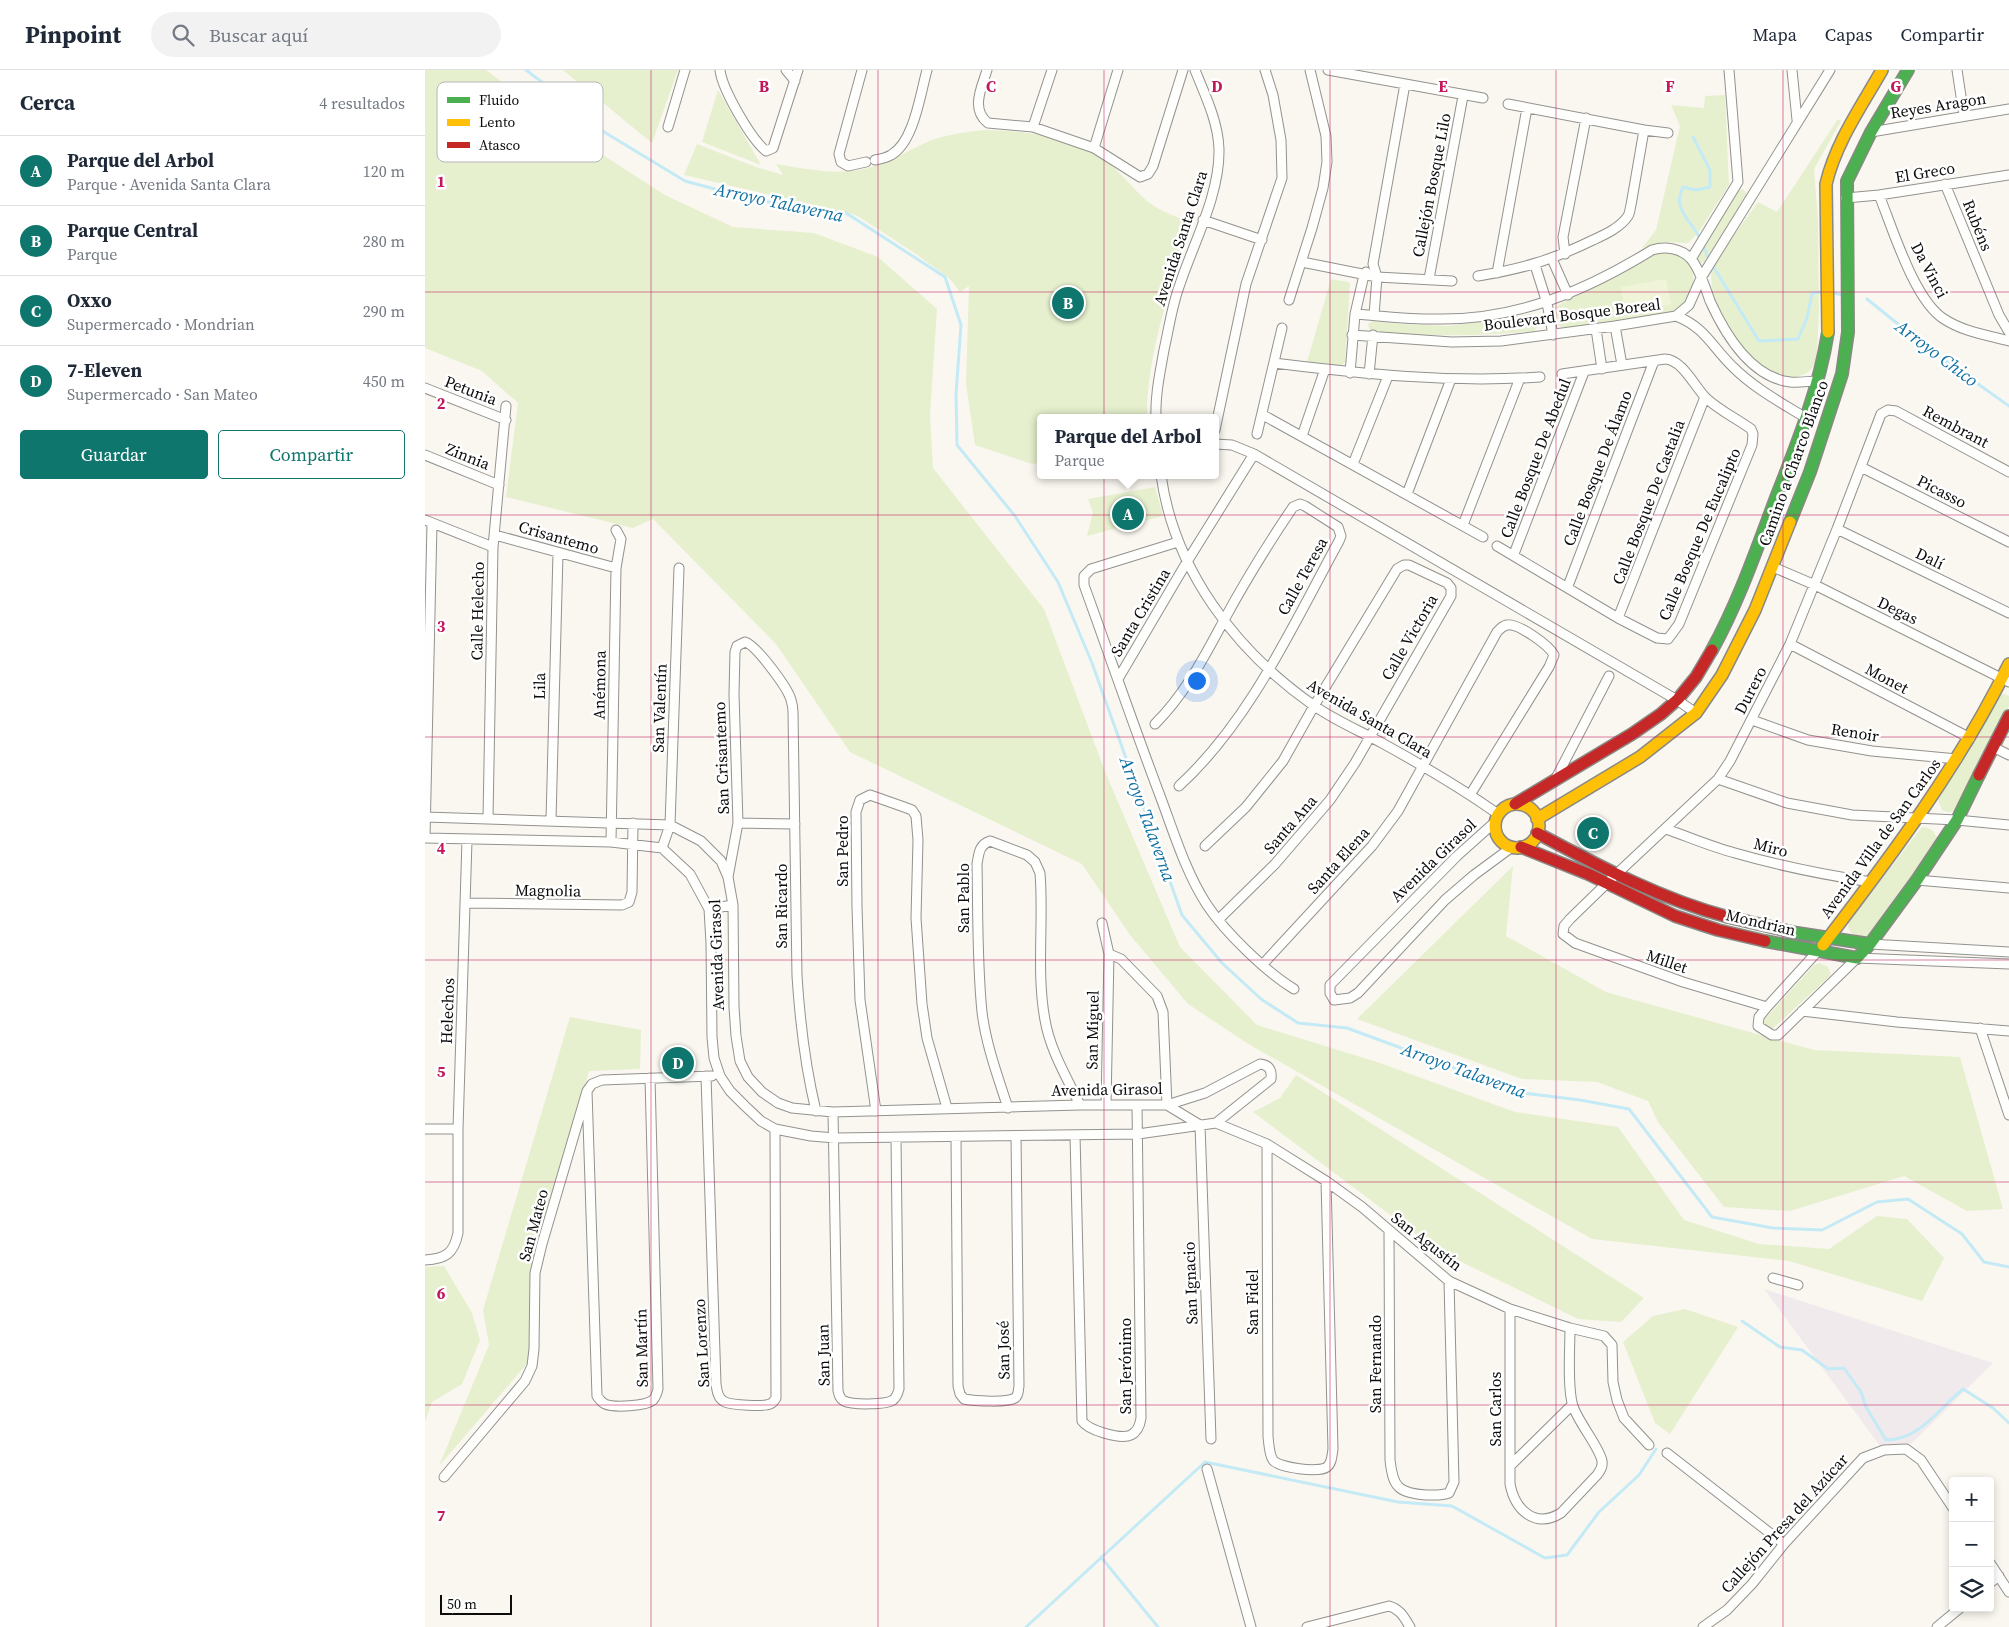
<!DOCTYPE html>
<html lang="es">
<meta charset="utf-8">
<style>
:root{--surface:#fff;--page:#f2f2f3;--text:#1f2937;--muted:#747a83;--line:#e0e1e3;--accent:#0f766e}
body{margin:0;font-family:"Source Serif 4",serif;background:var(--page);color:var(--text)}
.controls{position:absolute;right:15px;bottom:15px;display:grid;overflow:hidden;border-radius:5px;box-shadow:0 2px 8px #0003}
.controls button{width:45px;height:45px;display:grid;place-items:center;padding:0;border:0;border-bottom:1px solid var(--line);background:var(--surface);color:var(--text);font:25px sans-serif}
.scale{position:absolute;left:15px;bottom:12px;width:72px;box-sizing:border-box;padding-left:5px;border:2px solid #0c0c0c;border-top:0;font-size:14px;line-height:18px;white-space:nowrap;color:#0c0c0c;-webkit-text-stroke:4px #fff;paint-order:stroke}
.you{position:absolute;left:771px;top:610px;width:18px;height:18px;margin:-12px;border:4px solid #fff;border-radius:50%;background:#1a73e8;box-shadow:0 0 0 8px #1a73e833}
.badge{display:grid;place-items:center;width:32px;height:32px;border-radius:50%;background:var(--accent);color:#fff;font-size:16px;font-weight:700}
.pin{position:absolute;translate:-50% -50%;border:2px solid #fff;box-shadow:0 1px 5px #0006}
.popup{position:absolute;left:612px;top:344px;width:182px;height:65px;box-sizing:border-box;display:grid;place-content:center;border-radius:5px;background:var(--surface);filter:drop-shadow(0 1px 4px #0005);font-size:16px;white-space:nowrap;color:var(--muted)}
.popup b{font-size:19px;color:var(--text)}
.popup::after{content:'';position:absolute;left:50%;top:100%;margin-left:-10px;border:10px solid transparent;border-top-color:var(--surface)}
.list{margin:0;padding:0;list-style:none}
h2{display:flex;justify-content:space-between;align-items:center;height:65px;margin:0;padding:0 20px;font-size:21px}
h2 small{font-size:16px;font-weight:400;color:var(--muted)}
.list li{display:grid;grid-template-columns:32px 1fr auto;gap:15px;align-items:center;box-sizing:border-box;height:70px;padding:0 20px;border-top:1px solid var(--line)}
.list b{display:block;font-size:19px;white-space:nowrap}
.list p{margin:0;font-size:16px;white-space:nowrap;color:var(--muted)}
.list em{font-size:16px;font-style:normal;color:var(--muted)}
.actions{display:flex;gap:10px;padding:15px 20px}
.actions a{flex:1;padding:11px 0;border:1px solid var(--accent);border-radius:5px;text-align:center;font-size:18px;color:var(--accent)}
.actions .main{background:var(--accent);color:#fff}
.icon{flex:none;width:28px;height:28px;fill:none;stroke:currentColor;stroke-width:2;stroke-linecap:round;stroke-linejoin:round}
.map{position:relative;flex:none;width:1584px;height:1557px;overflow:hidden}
header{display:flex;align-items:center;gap:30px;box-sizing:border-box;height:70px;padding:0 25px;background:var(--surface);border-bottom:1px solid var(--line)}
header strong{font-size:24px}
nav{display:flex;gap:28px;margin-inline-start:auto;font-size:18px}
.search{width:350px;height:45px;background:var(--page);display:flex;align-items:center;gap:12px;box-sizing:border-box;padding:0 18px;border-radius:28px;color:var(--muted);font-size:19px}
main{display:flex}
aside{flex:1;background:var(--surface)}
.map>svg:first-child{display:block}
.industrial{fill:#f1eaed}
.green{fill:#e6f0ce}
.pitch{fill:#f0f4d8}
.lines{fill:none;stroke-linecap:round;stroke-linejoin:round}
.stream{stroke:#c4eaf6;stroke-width:3}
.street-casing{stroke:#93928f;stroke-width:11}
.fast-casing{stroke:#8a8885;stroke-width:14}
.slow-casing{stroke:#8a8885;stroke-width:14}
.jam-casing{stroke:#8a8885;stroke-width:14}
.street{stroke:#fefefd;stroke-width:9}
.fast{stroke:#4caf50;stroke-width:11}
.slow{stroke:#ffc107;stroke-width:11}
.jam{stroke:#c62828;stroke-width:11}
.grid{fill:none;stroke:#c2185b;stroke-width:1;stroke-opacity:0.55}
.labels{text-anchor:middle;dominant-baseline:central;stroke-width:5;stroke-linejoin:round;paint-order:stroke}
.street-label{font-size:16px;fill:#0c0c0c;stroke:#fff}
.water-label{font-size:18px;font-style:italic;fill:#1071a3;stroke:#fff}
.key{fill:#fff;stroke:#b6b6b6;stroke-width:1}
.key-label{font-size:14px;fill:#0c0c0c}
.grid-label{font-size:16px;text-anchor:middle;font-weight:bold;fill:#c2185b;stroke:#fff;stroke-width:5;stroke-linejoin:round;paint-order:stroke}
</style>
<header>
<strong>Pinpoint</strong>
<div class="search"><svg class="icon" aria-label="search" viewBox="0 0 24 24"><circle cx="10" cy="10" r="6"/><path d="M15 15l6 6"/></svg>Buscar aquí</div>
<nav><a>Mapa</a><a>Capas</a><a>Compartir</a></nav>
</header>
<main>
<aside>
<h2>Cerca<small>4 resultados</small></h2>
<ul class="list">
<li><span class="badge">A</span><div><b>Parque del Arbol</b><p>Parque · Avenida Santa Clara</p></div><em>120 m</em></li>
<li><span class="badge">B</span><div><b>Parque Central</b><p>Parque</p></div><em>280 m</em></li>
<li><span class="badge">C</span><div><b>Oxxo</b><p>Supermercado · Mondrian</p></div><em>290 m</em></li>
<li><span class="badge">D</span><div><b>7-Eleven</b><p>Supermercado · San Mateo</p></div><em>450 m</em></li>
</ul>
<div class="actions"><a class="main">Guardar</a><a>Compartir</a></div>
</aside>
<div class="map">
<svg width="1584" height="1557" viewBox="0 0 1584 1557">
<rect width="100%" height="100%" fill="#faf7f0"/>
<path class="industrial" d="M1339 1219 1568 1293 1486 1374 1455 1376Z"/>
<path class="green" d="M0 0H61L153 69 240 125 308 157 389 163 453 187 512 239 505 345 508 398 619 539 681 704 755 877 832 955 955 993 1090 1042 1193 1057 1259 1150 1334 1174 1404 1179 1452 1146 1482 1149 1519 1188 1497 1231 1364 1191 1167 1169 825 975 763 934 705 865 657 794 425 682 351 574 228 449 208 458 81 427 93 333 57 301 0 278Z
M138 0H253L227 73Z
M293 20 336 95 277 72Z
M1300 25 1304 115 1273 163 1263 173 1238 172 1217 178 1231 160 1255 56 1246 35 1279 38 1280 26Z
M1413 49 1416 51 1389 99 1393 150 1394 238 1392 287 1387 298 1382 303 1370 308 1358 307 1334 294 1315 275 1292 238 1287 222 1286 202 1289 193 1333 132 1352 142Z
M560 60C597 61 646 65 678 89 695 101 707 118 722 131 734 141 753 147 767 153 746 216 722 281 722 348H616L615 393 607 394 550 375 541 314 544 216 535 222 525 209 491 184 431 145 259 105 272 74 331 97 358 105 351 94C381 99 413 106 443 98 466 92 485 79 507 70 524 64 542 62 560 60Z
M1318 119 1321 123V128L1279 192 1273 193 1271 186 1313 120Z
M1241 181C1254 184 1266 191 1268 205 1270 216 1266 230 1257 237 1244 246 1170 255 1150 258L1136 257C1127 250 1126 240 1135 234L1181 212 1230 183Z
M906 209 923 212 925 214 920 292 916 296 882 292Z
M1106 244 1112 247 1114 250 1113 256 1109 261C1055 267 1002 266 948 262L945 261 943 254 948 251 975 254 1023 256Z
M730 417 738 446 662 466 668 442 663 429Z
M1574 624H1579L1584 626V636L1532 739C1526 743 1522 743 1517 740L1513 730Z
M1500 757 1507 760 1513 769 1445 865 1439 868 1426 863 1423 857 1424 851 1496 758Z
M1088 796 1081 866 1181 922 1389 980 1535 987 1578 1139 1542 1141 1479 1106 1365 1141 1299 1137 1233 1052 1223 1031 1172 1012 1097 1009 932 949Z
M1395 893 1403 897 1406 905 1355 952 1347 959 1342 958 1338 955 1339 950 1389 895Z
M145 947 216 960 215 999 164 1001 107 1203 106 1289 14 1396 64 1275 58 1240Z
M871 1005 1219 1228 1196 1252 1153 1249 1012 1180 828 1042 855 1028Z
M19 1196 47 1243 55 1270 37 1314 7 1332 0 1352V1197Z
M1260 1239 1313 1257 1245 1364 1230 1353 1198 1272 1228 1246Z"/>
<path class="pitch" d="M1241 209 1246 234 1200 244 1196 217Z"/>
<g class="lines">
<path class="stream" d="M101 0 130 22 161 51 260 111 330 130 421 143 520 207 536 255 531 324 532 375 590 446 633 512 667 593 757 845 797 893 836 929 873 953 922 958 1098 1023 1155 1030 1204 1039 1287 1147 1348 1158 1397 1160 1452 1132 1483 1129 1537 1164 1559 1192 1584 1197
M1268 67 1285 100V117L1271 120 1258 117C1247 139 1265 149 1274 167
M1279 177 1283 187
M1288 196 1334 271 1373 269 1382 248 1387 223 1397 222
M1408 223 1418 225
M1442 229 1504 279 1584 336
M1317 1251 1355 1277 1377 1280 1403 1299 1419 1298 1436 1322 1441 1337 1461 1370C1495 1370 1513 1339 1538 1319L1568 1338 1584 1353
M676 1487 733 1557
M601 1557 780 1392 973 1432 1027 1436 1120 1488 1142 1485 1174 1442 1214 1405 1231 1379"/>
<defs>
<path id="street" d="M295 0C297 19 326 69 341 81L348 78 373 0
M361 0 370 11
M437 0 414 84 416 92 423 96 441 92
M562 0C557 17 545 39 563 53L608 57 669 78 715 107 723 104 728 96 758 0
M903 0 1058 28
M1304 0 1313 112
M1367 0 1372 50
M1532 0 1539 46
M1083 34 1219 60 1243 63
M243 57 260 0
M608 57 627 0
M1446 62 1584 39
M669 78 693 0
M450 90C455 89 461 88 466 85 489 72 495 25 502 0
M1520 114 1574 245 1584 262
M1454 125C1468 159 1489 230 1519 249 1539 262 1562 265 1584 271
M1421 128 1454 125 1584 105
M778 150 837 170
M1140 184 1138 167 1161 48
M1127 189 1143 225
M1266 189 1313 112
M877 192 952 207 1027 211
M1110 195 1122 233 1128 265
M1072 203 1102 38
M1053 206C1097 199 1127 190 1168 170 1179 165 1195 158 1203 146 1205 143 1205 138 1206 135L1219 60
M1004 209 1038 26
M864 230 887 158 898 118 902 92 901 66 885 0
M930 244C958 246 988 250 1017 249 1095 249 1162 220 1227 180 1240 176 1256 178 1266 189 1274 198 1281 219 1285 231 1300 264 1325 307 1365 312 1374 313 1384 311 1392 311
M949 245 952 207 948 194 980 14
M1251 246C1280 257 1287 277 1308 297 1329 318 1355 332 1381 348
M1190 256 1197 295
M1171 259 1177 299
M927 265 1027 272 1076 271 1190 256 1251 246 1264 235 1276 208 1405 0
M849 293C938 304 1025 313 1115 307
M925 303 930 244 939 205 941 202
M944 304 948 265
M0 318 81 350
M838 345 1058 467
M731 348C730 325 735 303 739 280 744 258 747 235 755 214 769 172 795 124 794 79 793 51 780 25 770 0
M790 360 821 214 857 108 856 70 848 25 840 0
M832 364 857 258
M877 366 900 299
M790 374 807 375 829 384 1252 630 1271 643
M0 385 74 415
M928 394 963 306
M1436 397 1584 472
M736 405C749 500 811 581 888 635 909 650 935 661 957 673 997 695 1036 718 1073 744
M982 424 1026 309
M0 450 68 477
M1038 455 1095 308
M1412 459 1584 543
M70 465 191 498
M753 472 666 499 659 506V515C684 584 708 654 734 723 748 760 760 801 782 835 800 862 841 902 869 919
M1072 476 1193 548 1232 568 1243 569 1254 554 1327 375 1328 364 1326 359C1311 348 1295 341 1281 328 1269 316 1258 290 1240 289L1137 304
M1089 484 1159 302
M1348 497 1390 515 1584 612
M1143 516 1229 291
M1193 548 1280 327
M1365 574 1545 668
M693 609 763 490 829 384
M1327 650 1383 670 1447 681 1532 689
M730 654C760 624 778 589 798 552 819 513 843 474 868 437L875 434 880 436 913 457 916 466 914 471C868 555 825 651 754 716
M1570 678 1584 685
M1293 709 1362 733 1427 745 1532 750 1584 755
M1130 710 1184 606
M0 747 245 755 276 771 296 791 303 807 308 835 309 937 311 966 315 991 323 1007 337 1022 353 1033 367 1038 408 1042 655 1035H742L780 1023 835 994C844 995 847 1000 846 1009L791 1053 713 1064 410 1068 386 1066 350 1059 336 1051 320 1036 305 1021 295 1006 289 988 287 967 286 873 284 839 265 804 237 778 186 772 0 768
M63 748 68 477 81 336
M126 750 133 483
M1070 752 1032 786 905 915V923L909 930 925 928 933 923 1020 830 1049 805 1087 777
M313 753 370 754
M1241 759C1264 767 1287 777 1310 783 1355 796 1400 805 1446 812
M0 768 7 453
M186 772 191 498 196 469 191 460
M780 776 821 737 858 691 889 636 972 499 979 495H984L1022 513 1026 518V526L930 693 905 730 850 794 793 850
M237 778 245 755 254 498
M303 807 313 753 309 624 310 582 312 576 320 572C331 575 363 618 366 630 367 633 368 638 368 642L372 906C375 952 380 996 391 1041
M1492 810 1584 818
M41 833 197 835 204 832 207 822 208 753
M284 839 308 835
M677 853 684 884 681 1035
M1445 874 1584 882
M1392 882 1342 937 1334 947 1333 956 1347 965H1353L1432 888 1584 894
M684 884 696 889 732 926 738 942 742 1035 775 1055 786 1369
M838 894 947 776 973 741 1072 562C1075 559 1077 556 1082 555 1093 553 1124 575 1129 585L1124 597 1045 725
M1342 937 1258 912 1150 873 1138 864 1139 856 1145 849 1182 813 1293 709 1305 691 1365 574 1412 459 1456 344 1463 340 1471 341 1584 402
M1377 941 1472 952 1584 961
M1555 958 1584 1045
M281 1006 291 1314C292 1321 293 1329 300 1332 307 1335 338 1337 345 1334 348 1333 349 1331 351 1328L350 1059
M162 1021 172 1326C174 1329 176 1332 180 1334 189 1338 221 1336 228 1330 231 1327 232 1323 233 1319L225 1008
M583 1038C573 1007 561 975 557 942 552 893 553 843 552 794 554 783 554 775 565 771L602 785 610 792 615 803C619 852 611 901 620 950 625 980 642 1008 655 1035
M451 1041 435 930 432 837 431 742 435 730 445 725 479 737 487 740 491 746 493 770 491 848 497 934 502 968 522 1038
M408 1042 413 1321C414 1325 415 1329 419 1331 427 1335 461 1335 468 1330 472 1327 473 1323 474 1319L471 1068
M791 1053 842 1074 901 1111 937 1137 1024 1211 1085 1239 1145 1258 1179 1266 1187 1275 1188 1312 1192 1330 1199 1348 1224 1375
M0 1059H33
M650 1065 657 1351C663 1360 695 1370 706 1365 712 1362 715 1355 716 1348L712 1035
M531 1067 533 1316 535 1324 539 1329C549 1331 582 1333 590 1328 594 1325 593 1321 594 1316L591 1066
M842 1074 843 1367C844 1374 844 1384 848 1390 854 1398 894 1403 902 1397 907 1393 907 1385 908 1379L901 1111
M964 1162 965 1390C968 1417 973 1423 1001 1425 1009 1425 1016 1426 1024 1423L1029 1412 1024 1211
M0 1190C21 1189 29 1183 33 1163V1059L42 770
M1348 1208 1373 1215
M1085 1239V1414C1090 1440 1110 1459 1136 1443L1172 1405C1175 1401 1178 1397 1177 1391 1175 1378 1153 1352 1148 1336 1142 1318 1145 1278 1145 1258
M1242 1383 1359 1474
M1086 1395 1147 1335
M782 1399 826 1557
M19 1407 100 1311 107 1296 109 1279 110 1203 117 1174 162 1021 167 1014 177 1010 287 1006
M1565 1493 1584 1522
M1565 1513 1574 1506
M882 1557 964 1536C975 1539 979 1547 985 1557
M1278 1557 1302 1540 1327 1514 1359 1474 1438 1388 1459 1380 1481 1379 1496 1390 1528 1438
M1512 1557 1535 1538"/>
<path id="fast" d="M1365 452 1385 402 1417 304 1423 262 1422 111 1446 62 1483 0
M1287 580C1314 531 1332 478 1352 425 1373 372 1394 319 1403 262
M1303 847 1372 863 1445 874
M1340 871 1432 888 1445 874 1492 810 1532 750 1554 705"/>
<path id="slow" d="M1403 262 1401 114C1411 72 1436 37 1457 0
M1070 756a22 22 0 1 1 44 0a22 22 0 1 1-44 0Z
M1112 749 1215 687 1271 643 1297 605 1330 540 1365 452
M1398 875C1467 785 1534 696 1584 594"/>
<path id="jam" d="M1554 705 1584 646
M1090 734 1207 664 1236 644 1253 629 1271 607 1287 580
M1112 763C1174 796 1235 829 1303 847
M1096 777 1163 804 1250 846 1293 860 1340 871"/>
</defs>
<use href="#street" class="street-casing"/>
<use href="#fast" class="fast-casing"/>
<use href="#slow" class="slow-casing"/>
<use href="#jam" class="jam-casing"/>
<use href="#street" class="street"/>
<use href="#fast" class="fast"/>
<use href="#slow" class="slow"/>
<use href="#jam" class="jam"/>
</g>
<path class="grid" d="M226 0V1557M453 0V1557M679 0V1557M905 0V1557M1131 0V1557M1358 0V1557M0 222H1584M0 445H1584M0 667H1584M0 890H1584M0 1112H1584M0 1335H1584"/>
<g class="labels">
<g class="street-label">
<text transform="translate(1513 35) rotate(-9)">Reyes Aragon</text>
<text transform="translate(1500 102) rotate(-9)">El Greco</text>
<text transform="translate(1006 115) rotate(-79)">Callejón Bosque Lilo</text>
<text transform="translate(1553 155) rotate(68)">Rubéns</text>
<text transform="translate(755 168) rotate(-72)">Avenida Santa Clara</text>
<text transform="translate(1505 200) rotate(62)">Da Vinci</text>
<text transform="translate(1147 244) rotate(-7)">Boulevard Bosque Boreal</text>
<text transform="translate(46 320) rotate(21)">Petunia</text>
<text transform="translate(1531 356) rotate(28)">Rembrant</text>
<text transform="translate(43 386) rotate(22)">Zinnia</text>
<text transform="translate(1110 388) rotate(-69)">Calle Bosque De Abedul</text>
<text transform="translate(1368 393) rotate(-70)">Camino a Charco Blanco</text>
<text transform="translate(1172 398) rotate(-69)">Calle Bosque De Álamo</text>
<text transform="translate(1517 421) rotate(27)">Picasso</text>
<text transform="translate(1223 432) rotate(-69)">Calle Bosque De Castalia</text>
<text transform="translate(1274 464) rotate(-67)">Calle Bosque De Eucalipto</text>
<text transform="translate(134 467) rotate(16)">Crisantemo</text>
<text transform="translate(1505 488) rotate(26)">Dalí</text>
<text transform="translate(877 506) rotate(-61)">Calle Teresa</text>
<text transform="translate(1473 540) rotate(26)">Degas</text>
<text transform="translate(52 541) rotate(-89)">Calle Helecho</text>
<text transform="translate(715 542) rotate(-59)">Santa Cristina</text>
<text transform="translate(984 567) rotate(-60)">Calle Victoria</text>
<text transform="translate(1462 608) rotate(28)">Monet</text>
<text transform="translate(174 615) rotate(-89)">Anémona</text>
<text transform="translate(114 616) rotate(-89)">Lila</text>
<text transform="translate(1325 620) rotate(-63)">Durero</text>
<text transform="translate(234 638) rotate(-88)">San Valentín</text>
<text transform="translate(945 648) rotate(30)">Avenida Santa Clara</text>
<text transform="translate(1430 662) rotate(9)">Renoir</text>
<text transform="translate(296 688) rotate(-92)">San Crisantemo</text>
<text transform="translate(865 754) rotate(-49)">Santa Ana</text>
<text transform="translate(1455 768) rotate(-54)">Avenida Villa de San Carlos</text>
<text transform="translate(1346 777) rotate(15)">Miro</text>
<text transform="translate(417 781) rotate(-90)">San Pedro</text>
<text transform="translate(913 790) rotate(-48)">Santa Elena</text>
<text transform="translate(1008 790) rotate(-44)">Avenida Girasol</text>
<text transform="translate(123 820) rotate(1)">Magnolia</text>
<text transform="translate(538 828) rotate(-90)">San Pablo</text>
<text transform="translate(356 836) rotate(-90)">San Ricardo</text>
<text transform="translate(1336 852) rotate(13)">Mondrian</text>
<text transform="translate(291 885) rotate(-92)">Avenida Girasol</text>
<text transform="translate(1242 891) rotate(19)">Millet</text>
<text transform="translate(22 941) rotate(-88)">Helechos</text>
<text transform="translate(667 960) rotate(-89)">San Miguel</text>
<text transform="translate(682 1019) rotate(-1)">Avenida Girasol</text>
<text transform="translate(108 1155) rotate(-75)">San Mateo</text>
<text transform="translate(1002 1171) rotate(38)">San Agustín</text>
<text transform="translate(765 1213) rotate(-92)">San Ignacio</text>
<text transform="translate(827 1232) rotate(-90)">San Fidel</text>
<text transform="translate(276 1273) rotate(-93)">San Lorenzo</text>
<text transform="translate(216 1278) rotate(-91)">San Martín</text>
<text transform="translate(578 1280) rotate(-91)">San José</text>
<text transform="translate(398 1285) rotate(-91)">San Juan</text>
<text transform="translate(950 1294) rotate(-90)">San Fernando</text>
<text transform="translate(700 1296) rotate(-90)">San Jerónimo</text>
<text transform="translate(1070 1339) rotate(-90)">San Carlos</text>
<text transform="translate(1359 1453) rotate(-48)">Callejón Presa del Azúcar</text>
</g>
<g class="water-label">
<text transform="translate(354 132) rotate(12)">Arroyo Talaverna</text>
<text transform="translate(1512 283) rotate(37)">Arroyo Chico</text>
<text transform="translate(723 749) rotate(70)">Arroyo Talaverna</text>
<text transform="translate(1039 1000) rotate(20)">Arroyo Talaverna</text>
</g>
</g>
<rect x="12" y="12" width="166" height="80" rx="8" class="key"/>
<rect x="22" y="27" width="23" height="6" fill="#4caf50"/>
<rect x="22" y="49" width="23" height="7" fill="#ffc107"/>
<rect x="22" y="72" width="23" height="6" fill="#c62828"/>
<g class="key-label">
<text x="54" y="35">Fluido</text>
<text x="54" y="57">Lento</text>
<text x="54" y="80">Atasco</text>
</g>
<g class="grid-label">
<text x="339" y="22">B</text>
<text x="566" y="22">C</text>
<text x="792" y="22">D</text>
<text x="1018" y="22">E</text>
<text x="1245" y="22">F</text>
<text x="1471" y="22">G</text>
<text x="16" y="117">1</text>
<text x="16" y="339">2</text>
<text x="16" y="562">3</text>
<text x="16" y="784">4</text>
<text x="16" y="1007">5</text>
<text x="16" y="1229">6</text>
<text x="16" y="1451">7</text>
</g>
</svg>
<div class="controls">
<button>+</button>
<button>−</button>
<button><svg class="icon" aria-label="layers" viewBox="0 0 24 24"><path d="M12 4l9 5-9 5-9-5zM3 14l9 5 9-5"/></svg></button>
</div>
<div class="scale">50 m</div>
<div class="you"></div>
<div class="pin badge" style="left:703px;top:444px">A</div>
<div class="popup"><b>Parque del Arbol</b>Parque</div>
<div class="pin badge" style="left:643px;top:233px">B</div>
<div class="pin badge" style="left:1168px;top:763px">C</div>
<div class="pin badge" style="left:253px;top:993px">D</div>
</div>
</main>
